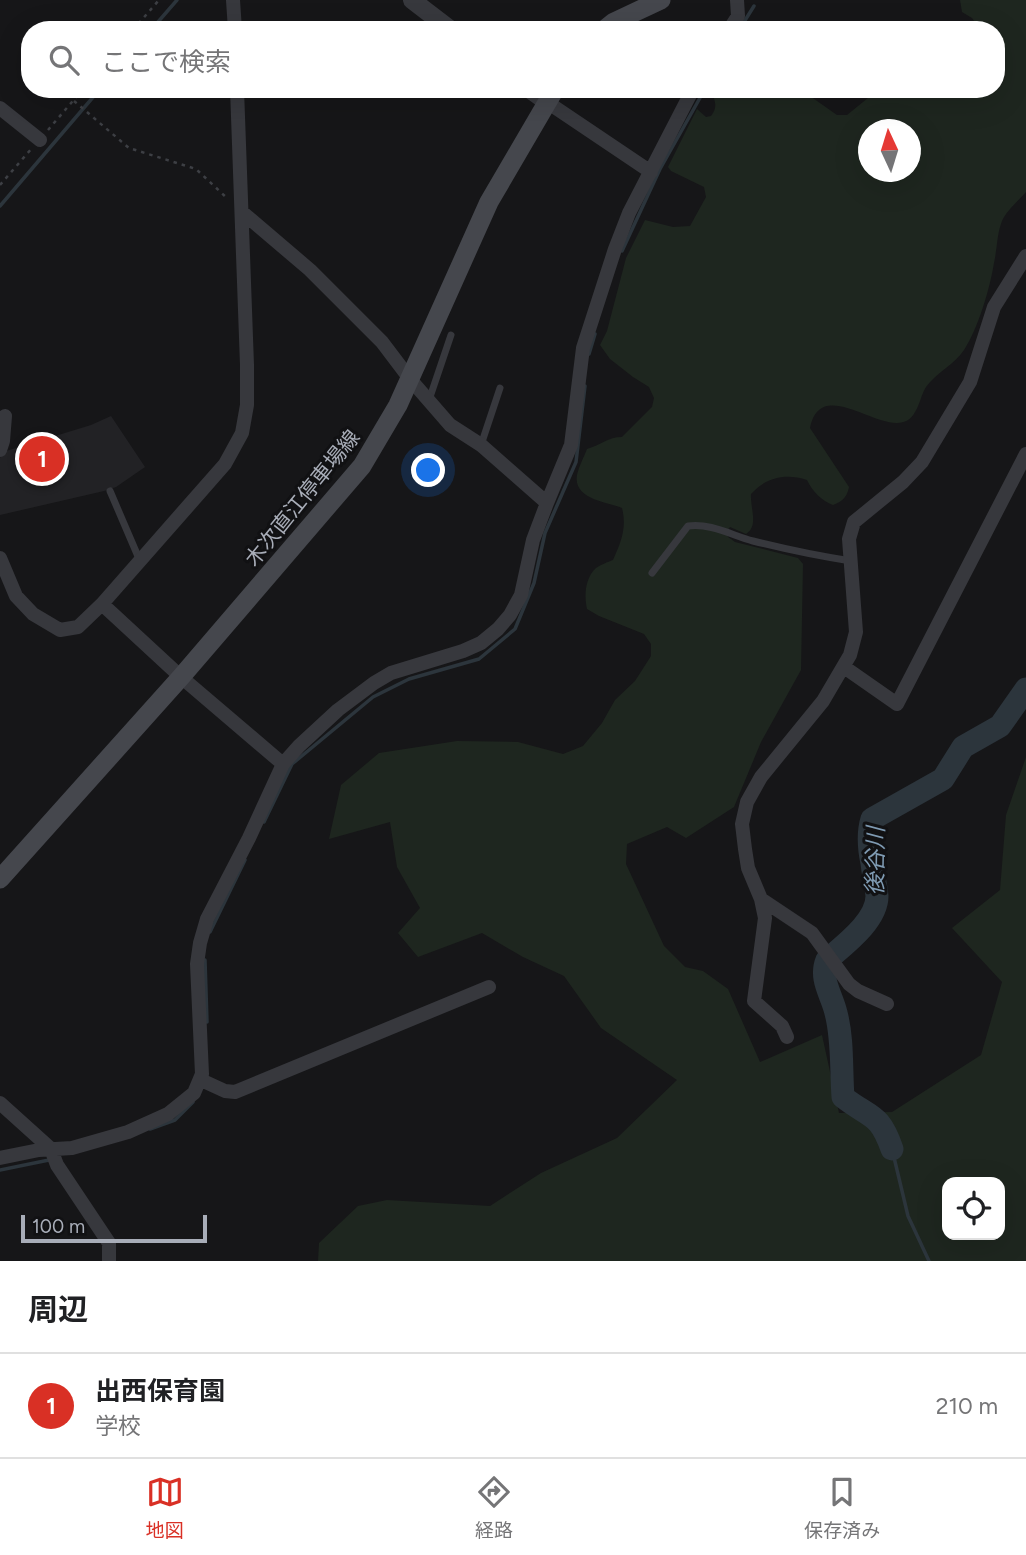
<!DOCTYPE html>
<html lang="ja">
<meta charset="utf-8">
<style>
:root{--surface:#fff;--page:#f2f2f2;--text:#202124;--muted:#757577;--line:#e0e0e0;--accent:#d93025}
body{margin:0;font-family:Figtree,"Noto Sans JP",sans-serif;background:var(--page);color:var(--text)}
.controls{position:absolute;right:21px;bottom:21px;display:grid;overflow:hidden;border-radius:14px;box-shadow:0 7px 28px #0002}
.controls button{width:63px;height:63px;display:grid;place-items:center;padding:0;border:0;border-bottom:2px solid var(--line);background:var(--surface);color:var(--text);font:35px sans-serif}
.compass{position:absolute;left:858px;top:119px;width:63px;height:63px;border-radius:50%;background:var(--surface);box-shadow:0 7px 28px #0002;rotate:356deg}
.scale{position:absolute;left:21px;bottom:18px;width:186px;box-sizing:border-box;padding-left:7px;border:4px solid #a8adb8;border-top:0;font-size:19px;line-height:24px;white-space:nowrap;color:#a8adb8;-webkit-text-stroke:5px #111113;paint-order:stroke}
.you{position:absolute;left:429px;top:471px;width:24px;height:24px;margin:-18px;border:5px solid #fff;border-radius:50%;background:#1a73e8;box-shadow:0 0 0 10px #1a73e833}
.badge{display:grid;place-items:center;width:46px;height:46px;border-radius:50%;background:var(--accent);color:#fff;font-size:23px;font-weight:700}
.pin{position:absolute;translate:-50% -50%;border:4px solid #fff;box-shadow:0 2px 7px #0006}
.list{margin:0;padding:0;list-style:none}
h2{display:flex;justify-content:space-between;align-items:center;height:91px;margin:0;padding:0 28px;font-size:30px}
h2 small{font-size:23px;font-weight:400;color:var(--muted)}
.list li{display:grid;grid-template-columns:46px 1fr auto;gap:21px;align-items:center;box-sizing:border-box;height:105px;padding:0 28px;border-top:2px solid var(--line)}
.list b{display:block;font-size:26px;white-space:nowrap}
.list p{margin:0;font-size:23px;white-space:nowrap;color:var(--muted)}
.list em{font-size:23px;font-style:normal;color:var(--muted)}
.icon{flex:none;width:38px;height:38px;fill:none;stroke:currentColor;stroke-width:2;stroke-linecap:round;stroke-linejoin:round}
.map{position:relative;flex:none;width:1026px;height:1261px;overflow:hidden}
.search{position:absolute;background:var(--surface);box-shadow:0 7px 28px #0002;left:21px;right:21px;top:21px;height:77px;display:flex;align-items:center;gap:18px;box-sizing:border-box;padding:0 24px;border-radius:28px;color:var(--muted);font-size:26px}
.sheet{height:196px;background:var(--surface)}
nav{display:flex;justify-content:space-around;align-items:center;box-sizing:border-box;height:98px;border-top:2px solid var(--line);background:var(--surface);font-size:19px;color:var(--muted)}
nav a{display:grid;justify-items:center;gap:4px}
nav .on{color:var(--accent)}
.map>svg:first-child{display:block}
.built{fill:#222225}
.green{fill:#1e261f;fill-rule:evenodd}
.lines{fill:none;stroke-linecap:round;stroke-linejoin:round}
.stream{stroke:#2c353c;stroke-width:3.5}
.river{stroke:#2c353c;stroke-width:23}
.path{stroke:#3d3f44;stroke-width:2.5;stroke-dasharray:3.5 5;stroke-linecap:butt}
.service{stroke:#37383d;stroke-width:7}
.minor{stroke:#37383d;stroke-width:14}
.tertiary{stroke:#37383d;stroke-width:18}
.secondary{stroke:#45474d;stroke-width:19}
.labels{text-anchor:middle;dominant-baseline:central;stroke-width:6;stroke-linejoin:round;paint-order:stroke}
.street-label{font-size:21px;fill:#a8adb8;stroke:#111113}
.water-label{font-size:23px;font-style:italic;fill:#7f9bb3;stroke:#111113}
</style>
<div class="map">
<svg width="1026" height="1261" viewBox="0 0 1026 1261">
<rect width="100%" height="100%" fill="#161618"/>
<path class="built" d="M111 416 145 467 116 487 104 491 0 515V458L3 452 91 425Z"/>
<path class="green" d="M960 0H1026V192C1019 200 1006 211 1002 221 997 233 997 250 994 263 990 288 978 329 964 350 955 364 936 373 926 387 921 395 920 404 915 412 895 451 822 368 810 428L849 487C847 497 843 501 833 505 822 501 812 491 807 480 786 473 766 477 751 494 750 508 759 526 746 534L730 527 727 531 728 537 735 542 798 558 803 564 801 670 761 742 734 807 686 838 667 827 627 844 626 864 664 946 685 967 703 971 728 989 760 1062 822 1035 839 1113 892 1112 981 1055 1002 982 952 928 1000 890 1006 815 1026 757V1261H318L319 1243 358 1206 387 1200 490 1206 541 1173 617 1138 677 1080 601 1028 564 976 523 957 482 933 418 957 398 933 420 908 397 867 390 822 329 839 341 785 379 753 457 741 518 742 563 754 583 746 602 723 615 700 635 681 651 656V644L644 634 599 616 587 609C584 596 585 578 596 568 600 565 608 562 613 560 621 542 627 528 622 508 606 502 573 499 577 475 579 466 584 457 587 449 601 445 608 437 622 437L652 407 654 398 649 387 633 377 610 359 600 345 607 331 626 258 645 220 673 227 690 226 706 197 704 187 671 171 668 167 697 109 706 117 711 116C719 106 714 100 711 89H800L837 115H847L879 89H996V30H976L977 25 972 18 962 12ZM869 130H911V172H869ZM947 1182H1000V1235H947Z"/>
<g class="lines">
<path class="stream" d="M151 30 177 0
M739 30 754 6
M0 206 100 89
M622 251 660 169 705 89
M589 354 595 334
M264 822 292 764 373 697 409 679 479 659 515 629 534 583 545 533 576 462 585 386
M210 932 245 860
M205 960 207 1022
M150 1129 175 1120 193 1102
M892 1149 908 1216 929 1261
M0 1170 49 1160"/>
<path class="river" d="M892 1149C879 1112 871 1119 843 1097 841 1070 843 1039 836 1013 832 995 819 979 827 960 844 945 877 921 877 896 876 885 873 874 872 863 869 849 868 832 872 819L943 779 963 747 1000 726 1026 689"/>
<path class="path" d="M133 30 159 0
M74 101 129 148 196 169 228 199
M48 130 83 89
M0 185 32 148"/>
<path class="service" d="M429 400 451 335
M481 445 500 388
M110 491 140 561
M652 573 688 526C711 523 731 535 753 541 785 549 818 556 851 561"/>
<path class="minor" d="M233 0 235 30
M729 30 738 16 737 0
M547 102 651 172
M0 108 40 140
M242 212 310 270 382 342 410 379 450 425 481 445 547 503
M0 450 3 441 5 416
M0 558 16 596 33 614 60 630 78 627 102 604 225 464 242 433 247 405V365L237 89
M102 604 181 677 283 764
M844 667 897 704 1026 454
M761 899 812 933 849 984 858 991 887 1004
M787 1037 782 1026 754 1001 765 918 761 899 748 868 745 849 742 824 747 802 761 777 823 701 850 655 856 632 849 539 854 522 903 482 922 462 970 382 994 307 1026 256
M201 1080 225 1091 235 1092 489 987
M0 1103 51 1149 57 1165 109 1243V1261
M0 1158 39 1150 72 1148 128 1132 168 1114 194 1093 202 1074 197 964 200 943 207 919 249 838 283 764 299 746 338 710 374 683 391 673 463 651 481 643 498 629 510 615 521 595 533 540 547 503 571 445 583 348 615 249 629 213 693 89"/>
<path class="tertiary" d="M412 0 451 30
M529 89 547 102"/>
<path class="secondary" d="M604 30 614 22 661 0
M0 879 181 677 362 466 398 405 489 202 555 89"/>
</g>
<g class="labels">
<g class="street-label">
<text transform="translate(302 498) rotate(-51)">木次直江停車場線</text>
</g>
<g class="water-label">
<text transform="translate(875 861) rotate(-89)">後谷川</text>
</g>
</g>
</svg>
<div class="controls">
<button><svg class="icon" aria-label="locate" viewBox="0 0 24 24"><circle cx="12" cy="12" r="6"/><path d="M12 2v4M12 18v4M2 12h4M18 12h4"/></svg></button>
</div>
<svg class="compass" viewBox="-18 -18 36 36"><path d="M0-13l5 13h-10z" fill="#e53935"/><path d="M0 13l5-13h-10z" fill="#757577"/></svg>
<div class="scale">100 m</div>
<div class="you"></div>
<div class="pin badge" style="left:42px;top:459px">1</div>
<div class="search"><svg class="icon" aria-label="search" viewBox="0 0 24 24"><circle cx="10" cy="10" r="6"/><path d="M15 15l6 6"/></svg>ここで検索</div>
</div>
<section class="sheet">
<h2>周辺<small></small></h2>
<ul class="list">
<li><span class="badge">1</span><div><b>出西保育園</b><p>学校</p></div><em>210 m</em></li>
</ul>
</section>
<nav>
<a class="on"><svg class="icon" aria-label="map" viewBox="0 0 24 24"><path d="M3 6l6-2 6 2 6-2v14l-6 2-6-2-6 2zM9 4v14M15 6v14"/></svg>地図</a>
<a><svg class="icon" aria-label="directions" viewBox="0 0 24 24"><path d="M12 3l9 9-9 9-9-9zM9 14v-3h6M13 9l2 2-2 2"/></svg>経路</a>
<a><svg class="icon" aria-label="saved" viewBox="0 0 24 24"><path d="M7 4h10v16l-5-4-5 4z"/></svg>保存済み</a>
</nav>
